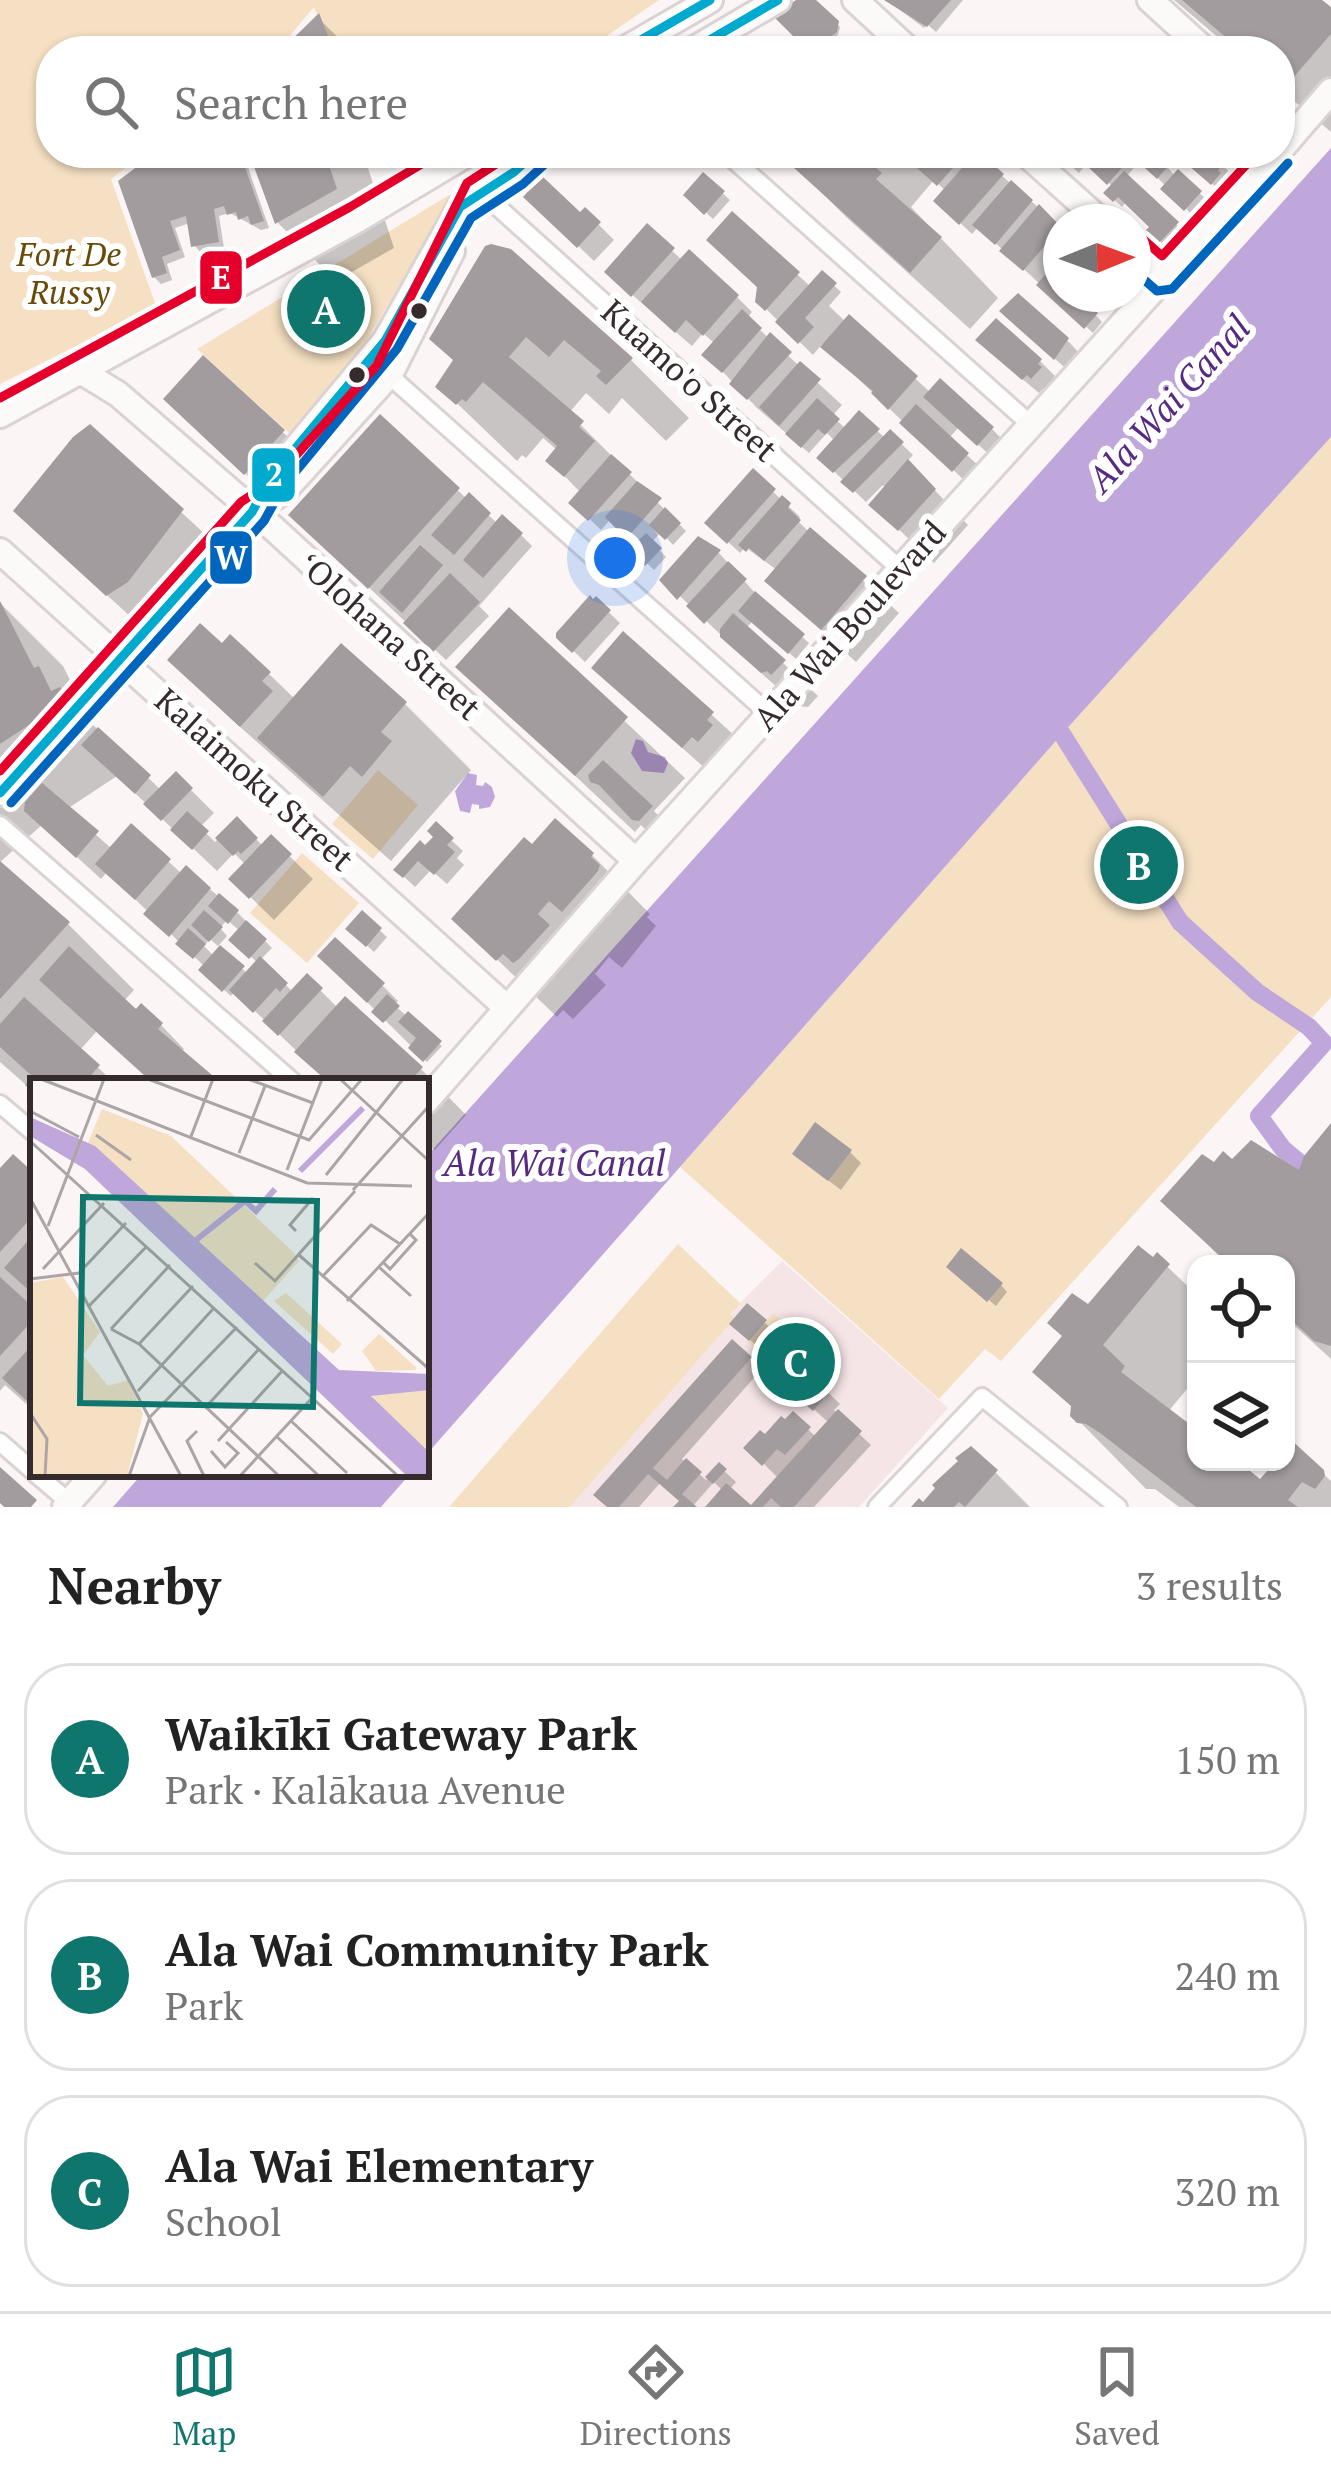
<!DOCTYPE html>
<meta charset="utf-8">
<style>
:root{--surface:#fff;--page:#f2f2f2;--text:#222;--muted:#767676;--line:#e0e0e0;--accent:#0f766e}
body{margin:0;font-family:"PT Serif",serif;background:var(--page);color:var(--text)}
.controls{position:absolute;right:36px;bottom:36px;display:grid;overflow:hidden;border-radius:24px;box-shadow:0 3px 9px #0004}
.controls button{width:108px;height:108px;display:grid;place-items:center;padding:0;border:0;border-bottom:3px solid var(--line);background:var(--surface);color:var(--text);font:60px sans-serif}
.compass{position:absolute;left:1043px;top:204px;width:108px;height:108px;border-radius:50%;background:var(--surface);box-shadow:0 3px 9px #0004;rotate:89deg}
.you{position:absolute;left:615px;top:558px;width:42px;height:42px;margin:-30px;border:9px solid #fff;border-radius:50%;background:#1a73e8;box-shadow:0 0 0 18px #1a73e833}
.badge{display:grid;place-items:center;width:78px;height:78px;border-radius:50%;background:var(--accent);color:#fff;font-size:39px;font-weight:700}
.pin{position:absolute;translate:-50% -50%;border:6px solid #fff;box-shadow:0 3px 12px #0006}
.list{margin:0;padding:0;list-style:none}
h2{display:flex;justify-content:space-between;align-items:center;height:156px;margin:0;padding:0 48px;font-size:51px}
h2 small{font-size:39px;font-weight:400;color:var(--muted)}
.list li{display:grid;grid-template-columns:78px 1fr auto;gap:36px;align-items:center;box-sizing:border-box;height:192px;margin:0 24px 24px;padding:0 24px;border:3px solid var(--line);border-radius:48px}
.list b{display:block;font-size:45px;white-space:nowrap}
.list p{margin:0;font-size:39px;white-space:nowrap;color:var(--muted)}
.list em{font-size:39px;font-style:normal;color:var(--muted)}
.icon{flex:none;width:66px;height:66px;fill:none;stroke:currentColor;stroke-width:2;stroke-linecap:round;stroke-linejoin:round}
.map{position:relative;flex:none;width:1331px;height:1507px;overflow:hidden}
.search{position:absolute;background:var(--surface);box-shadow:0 3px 9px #0004;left:36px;right:36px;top:36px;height:132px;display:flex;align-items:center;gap:30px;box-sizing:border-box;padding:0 42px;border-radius:48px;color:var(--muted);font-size:45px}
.sheet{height:804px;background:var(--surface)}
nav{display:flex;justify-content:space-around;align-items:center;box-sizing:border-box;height:168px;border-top:3px solid var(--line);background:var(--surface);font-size:33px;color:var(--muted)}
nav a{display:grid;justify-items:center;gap:6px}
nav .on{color:var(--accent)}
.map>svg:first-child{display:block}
.built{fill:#f6e5e7}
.green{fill:#f5e0c3}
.water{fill:#c0a7db}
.shadow{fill:#0003;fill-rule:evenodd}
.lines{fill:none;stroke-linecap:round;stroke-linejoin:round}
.canal{stroke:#c0a7db;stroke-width:18}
.building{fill:#a39c9f}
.street-casing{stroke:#dbd2d3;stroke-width:22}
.secondary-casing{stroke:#dbd2d3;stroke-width:30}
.street{stroke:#fffefe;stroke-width:16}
.secondary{stroke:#fcf9f9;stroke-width:24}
.bus-1-casing{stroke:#fff;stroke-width:18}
.bus-2-casing{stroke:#fff;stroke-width:18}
.bus-3-casing{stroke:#fff;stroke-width:18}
.bus-1{stroke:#00a9ce;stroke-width:9}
.bus-2{stroke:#0065bd;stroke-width:9}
.bus-3{stroke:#e4002b;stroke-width:9}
.bus-dot{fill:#362b2c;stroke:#fff;stroke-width:4.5}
.labels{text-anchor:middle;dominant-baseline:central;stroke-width:12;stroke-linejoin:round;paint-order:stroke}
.park-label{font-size:33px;font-style:italic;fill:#694a09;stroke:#fff}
.street-label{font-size:33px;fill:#362b2c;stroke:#fff}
.water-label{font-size:36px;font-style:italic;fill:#562a82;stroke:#fff}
.inset-river{fill:none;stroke:#c0a7db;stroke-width:6}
.inset-road{fill:none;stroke:#ada4a5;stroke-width:3}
.view{fill:#0f766e;fill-opacity:0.15;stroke:#0f766e;stroke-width:6}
.inset-edge{fill:none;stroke:#362b2c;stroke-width:6}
.line-badge{stroke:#fff;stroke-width:4.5}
.badge-label{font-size:33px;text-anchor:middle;font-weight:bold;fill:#fff}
</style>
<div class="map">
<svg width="1331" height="1507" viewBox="0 0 1331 1507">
<rect width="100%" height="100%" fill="#fcf5f6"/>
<path class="built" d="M782 1261 948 1408 859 1507H570L734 1319 730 1313Z"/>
<path class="green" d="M0 0H659L585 51H331L314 7 277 51H51V153H145L111 179 156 306 0 384Z
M449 195 454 196V205L398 287 360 353 291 435 197 349Z
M1331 437V997L1001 1361 985 1349 939 1399 680 1167 1062 734Z
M378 770 418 805 373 859 332 824Z
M302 853 359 903 307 963 250 913Z
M678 1244 741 1304 730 1313 735 1318 570 1507H449Z
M773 1313 796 1333 771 1363 748 1342Z"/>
<path class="water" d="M1331 148V437L1062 734 426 1455V1157Z
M636 739 643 741 648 752 665 757 668 763 664 773 642 771 631 753Z
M468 773 477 775 476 785 483 786 485 782 492 787 495 797 490 807 479 809V805L472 804 470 813 460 811 455 791Z
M142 1474H410L381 1507H113Z"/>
<path class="shadow" d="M801 0H811L840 27 838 35 825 44 830 48 825 51H812Z
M887 0H963L936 32 927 24 924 28Z
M1174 0H1317L1331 11V132L1280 89V51H1234Z
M318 18 352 51H284Z
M73 153H103L87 167Z
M160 153H243L269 228 261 230 230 213 219 216 224 248 201 253 194 245 190 223 175 228 185 257 167 264 172 280 161 284 154 277Z
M253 153H383L367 165 394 248 336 281 277 222Z
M762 153 978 155 1061 227V294H1076L1102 322 1093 333 978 227 972 234 937 201 946 191 934 180 911 207 998 298 970 329 845 216 784 155 774 165Z
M1057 153H1121L1137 163 1131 153H1155L1175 176 1178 173 1207 200 1193 216 1144 163 1140 161 1126 177 1183 231 1167 248 1149 231 1153 227 1126 202 1122 207 1107 193 1113 187 1088 162 1079 173Z
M1179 153H1209L1222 165 1246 188 1236 206Z
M1229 153H1266L1257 179Z
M704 176 730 200 713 219 687 195Z
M527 197 580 216 585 211 614 240 594 261Z
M732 215 811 287 822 274 841 292 829 306 846 322 849 318 931 393 992 429 1007 444 994 459 959 427 949 438 983 470 969 485 822 344 813 355 758 301 760 290 710 240Z
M647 228 682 260 737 297 752 312 747 318 842 405 832 416 846 429 859 414 885 438 890 433 913 455 907 461 968 525 934 563 872 504 886 489 883 485 866 502 820 458 835 441 827 433 809 453 756 407 706 354 715 344 703 333 692 346 623 287Z
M487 249 631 360 689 418 666 441 622 398 609 414 586 393 569 413 686 531 673 545 661 532 652 542 666 557 654 570 633 550 638 544 625 532 609 521 601 530 572 502 581 493 549 460 557 450 543 438 526 458 522 455 517 461 439 386 456 361Z
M1133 291 1135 293 1124 305 1111 294H1133Z
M1020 328 1067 340 1082 356 1071 373Z
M995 356 1040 361 1055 376 1051 381 1055 385 1048 392 1044 388 1039 393Z
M203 359 299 447 261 488 182 415Z
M380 418 467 499 469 497 498 524 521 535 532 546 479 606 489 616 446 660 292 515Z
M90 428 206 535 151 606 132 618 40 534Z
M753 473 800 517 797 520 809 532 899 613 856 662 768 581 777 570 745 547 740 553 708 523Z
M699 540 719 553 767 606 809 643 796 659 753 621 746 628 818 696 808 707 798 706 759 671 663 580Z
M596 600 620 623 585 662 559 637Z
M0 603 63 666 92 724 118 749 161 790 176 775 214 813 200 827 215 842 237 820 263 846 271 838 313 879 274 920 232 879 246 865 234 853 217 871 117 776 67 809 112 849 131 827 182 874 186 869 237 912 272 948 260 960 293 992 307 977 338 1008 421 1069 466 1115 435 1150 430 1147 426 1151V1081H328L235 992 231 996 209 977 205 967 107 872 101 879 42 825 0 862ZM227 920 240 931 232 940 258 963 248 974 221 949 214 956 204 946 210 939 218 946 227 936 220 928Z
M509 612 685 778 654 811 674 831 659 843 641 825 635 832 459 667Z
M624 635 736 737 707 770 618 691Z
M222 647 269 674 295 699 405 704 471 770 391 861 230 718 172 660Z
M436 826 463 851 457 858 464 865 447 884 431 870 415 887 397 870 436 837Z
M532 848 592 855 650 914 647 917 656 926 622 968 609 957 595 974 606 985 573 1019 563 1010 557 1017 455 919Z
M0 865 68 924 134 990 124 1001 161 1025 184 1049 181 1053 214 1081H153L97 1031 80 1050 112 1081H33V1091L0 1062Z
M362 914 387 937 374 952 349 929Z
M336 971 383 986 398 1001 394 1005 442 1046 427 1062Z
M1331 1127V1359L1286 1318V1264H1227L1164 1201 1214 1166 1232 1163 1300 1175Z
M850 1152 861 1163 841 1190 807 1164Z
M0 1172 33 1176V1410L5 1385 0 1391Z
M1157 1257 1196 1294V1378L1168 1412 1196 1433V1462L1261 1483 1286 1462 1289 1442 1331 1481V1507H1179L1155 1489H1146L1079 1421 1089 1308Z
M957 1273 1001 1285 1007 1292 996 1306Z
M765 1323 776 1334 762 1350 744 1335Z
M732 1343 761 1370 682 1459 706 1480 719 1466 736 1482 729 1490 748 1507H709L723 1491 714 1482 692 1507H677L682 1501 661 1482 639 1507H610L598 1495Z
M811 1376 840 1404 834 1410 871 1445 814 1507H753L779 1479 748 1448 793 1415 816 1437 829 1423 796 1393Z
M971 1450 996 1473 1030 1507H915L919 1503 923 1506Z"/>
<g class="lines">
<path class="canal" d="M1062 734 1180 922 1257 992 1309 1027 1324 1043 1259 1116 1283 1149 1331 1189"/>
</g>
<path class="building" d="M796 0H816L839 21 837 32 826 40 830 44 818 51H808L773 16Z
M884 0H951L927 27Z
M1182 0H1322L1331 7V34L1285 87 1280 83V51H1242Z
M319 13 334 51H280L313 19Z
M155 153H240L264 221 251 225 248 216 238 220 236 212 227 215 224 206 214 209 219 242 191 247 186 216 170 221 180 250 162 257 167 273 152 278 118 181Z
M249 153H325L337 189 275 224Z
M787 153H859L882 173 876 179 942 237 910 273 783 158Z
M930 153H966L937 186 917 168Z
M975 153H981L1004 174 959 225 933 201Z
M1097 153H1128L1132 156 1107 185 1086 165Z
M1141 153H1155L1169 165 1157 179 1135 159Z
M1185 153H1213L1224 163 1218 170 1221 173 1211 185 1180 158Z
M1178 169 1202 191 1184 211 1160 189Z
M1124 171 1179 222 1158 244 1145 231 1149 227 1118 197 1113 202 1103 193Z
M703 172 725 191 704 215 683 195Z
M542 176 580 212 585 207 601 222 577 248 523 197Z
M1011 180 1033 200 995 245 972 225Z
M1039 204 1061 227 1023 271 999 251Z
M732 211 800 272 765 311 755 302 757 287 706 240Z
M647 223 675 248 631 297 604 272Z
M491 244 511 249 633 358 606 385 596 376 601 371 564 340 549 357 526 337 509 357 584 421 579 427 595 441 564 477 545 461 557 446 483 382 466 402 462 399 456 405 435 387 453 360 429 339 485 246Z
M689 249 739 295 703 336 686 320 675 333 641 302Z
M1061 257V294H1076L1098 313 1084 329 1036 285Z
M822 270 837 283 805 318 814 327 798 344 775 322Z
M1018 293 1069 338 1054 360 999 311Z
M742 309 762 328 722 373 701 355Z
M849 314 918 376 888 410 871 393 873 391 820 347Z
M996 318 1042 359 1038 364 1042 367 1031 379 1027 375 1022 380 975 340Z
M770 332 792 352 747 400 729 384Z
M203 355 285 430 244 475 163 399Z
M800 361 821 379 779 426 759 407Z
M940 378 994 427 977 446 923 397Z
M817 398 840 419 825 435 818 429 801 448 785 434Z
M916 404 969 453 952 472 899 423Z
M859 410 880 429 833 473 816 458Z
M380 414 460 488 368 589 288 515Z
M90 424 184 509 128 582 106 596 13 511 73 437Z
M890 429 904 442 853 493 840 482Z
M611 454 632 472 588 521 568 503Z
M908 459 936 489 898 531 868 505Z
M753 468 776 489 727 544 704 523Z
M637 481 662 498 626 539 605 517Z
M469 492 491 513 454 555 431 535Z
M782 495 791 503 788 508 801 520 764 561 749 548 746 552 738 545Z
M665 507 681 523 665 540 649 525Z
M502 514 523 533 483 578 463 560Z
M810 527 867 576 821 630 764 581Z
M646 533 662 548 645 566 629 550Z
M698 536 721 550 677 600 659 580Z
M420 545 443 565 402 613 379 592Z
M728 561 747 579 704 624 686 606Z
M450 573 480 602 433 652 403 623Z
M755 591 805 634 788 654 738 611Z
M590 595 593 599 596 596 611 610 572 653 556 638V633Z
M0 601 34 668 39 666 51 691 60 687 67 700 0 744Z
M509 607 628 717 575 776 455 667Z
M733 613 786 660 771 675 767 671 761 673 720 637V629Z
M200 623 222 643 230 634 271 672 262 681 273 691 240 727 167 660Z
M623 631 714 712 707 720 713 725 698 742 692 737 682 748 591 668Z
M341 643 407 702 381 732 392 741 362 777 350 766 323 797 257 738Z
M98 727 151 775 135 794 81 745Z
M603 760 653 806 639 821 632 820 599 785 590 782 588 775Z
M176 771 193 788 161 821 143 804Z
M42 783 99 831 76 858 24 811 25 802Z
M187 811 209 831 192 850 170 830Z
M237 816 258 838 241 854 238 851 233 856 215 838Z
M555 818 594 853 591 857 600 865 598 871 562 912 549 901 538 914 550 925 519 959 513 963 503 954 496 961 451 919 524 837 532 844Z
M436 821 454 838 447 845 455 852 434 875 418 861 403 878 393 870 420 840 425 845 433 837 427 831Z
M131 823 171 859 135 900 95 864Z
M271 834 292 854 249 899 228 879Z
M0 861 70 922 0 999Z
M186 865 211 888 169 937 143 914Z
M219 893 239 910 228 924 208 906Z
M204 910 223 927 209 942 191 925Z
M362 910 382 928 366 947 345 929Z
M246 920 267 939 249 959 228 940Z
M188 928 206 944 193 959 175 944Z
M335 937 385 983 367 1003 317 956Z
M220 945 245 966 222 992 198 970Z
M69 946 136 1009 141 1003 163 1023 158 1029 219 1081H152L146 1077 39 980Z
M260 956 288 983 280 992 276 988 253 1013 229 990Z
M307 973 323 988 278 1036 262 1021Z
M387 994 400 1006 383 1023 371 1012Z
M345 996 423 1067 410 1081H327L294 1052Z
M24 997 100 1065 86 1081H33V1093L25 1085 33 1077 0 1047V1024Z
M408 1011 442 1041 423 1062 408 1048 416 1038 398 1022Z
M815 1122 852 1150 828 1181 792 1154Z
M1331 1123V1346L1314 1341 1286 1315V1264H1229L1160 1201 1202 1154 1214 1162 1223 1151 1232 1159 1251 1140 1299 1170 1304 1156Z
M13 1154 33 1172V1216L0 1252V1168Z
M33 1235V1294L4 1268Z
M1138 1245 1153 1257 1157 1252 1170 1264 1103 1345 1125 1366 1121 1372 1196 1429V1462H1239L1260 1479 1275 1462H1286L1289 1438 1324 1470 1325 1476 1315 1489 1302 1482 1288 1500 1298 1507H1196L1100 1433 1086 1424 1077 1423 1070 1416 1071 1406 1032 1372 1062 1336 1047 1323 1072 1293 1088 1304Z
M961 1248 1003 1283 987 1302 946 1267Z
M0 1277 33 1307V1320L0 1356Z
M747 1303 767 1320 749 1341 729 1324Z
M732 1339 752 1357 653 1468 667 1480 686 1458 702 1472 682 1494 697 1507H673L679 1501 648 1474 619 1507H607L593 1495Z
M33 1344V1401L30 1404 2 1378Z
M810 1372 831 1390 813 1411 792 1393Z
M838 1409 862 1431 794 1507H781L771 1498 763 1507H705L726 1483 751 1505Z
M793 1411 811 1427 785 1455 777 1449 762 1466 743 1448 760 1430 765 1434 781 1416 785 1419Z
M971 1446 998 1470 965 1507 959 1502 954 1507H911L919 1498 923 1502 935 1488 932 1485 958 1461 955 1458Z
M719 1462 727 1469 713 1484 705 1477Z
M0 1467 37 1500 31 1507H4L0 1503Z"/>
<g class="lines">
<defs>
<path id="street" d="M726 153 1029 423
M480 191 900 569
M381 368 769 714
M0 825 292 1081
M0 1104 33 1132
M0 1442 33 1471
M36 1474 69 1502
M877 1507 982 1397 1118 1507"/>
<path id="secondary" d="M855 0 910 51
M1150 0 1206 51
M622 51 710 0
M691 51 778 0
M1280 150 1331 91
M1025 153 1102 222
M1133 250 1163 277
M82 372 118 394 273 528 636 861
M0 415 357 220 469 153
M254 510 284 491 390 374 452 251
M0 551 507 1008
M0 793 252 512 271 478 385 341 460 207 514 172 535 153
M426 1101 636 861 1277 153
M65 1507 94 1474"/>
</defs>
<use href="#street" class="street-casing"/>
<use href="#secondary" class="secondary-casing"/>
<use href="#street" class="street"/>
<use href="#secondary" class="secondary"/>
<defs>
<path id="bus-1" d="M622 51 710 0
M691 51 778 0
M0 793 252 512 271 478 385 341 460 207 514 172 535 153"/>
<path id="bus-2" d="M1133 270 1157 291 1172 289 1288 163
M11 803 264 521 283 487 397 349 471 218 523 184 545 164"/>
<path id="bus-3" d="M1143 239 1162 256 1257 153
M0 398 350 207 440 153
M0 771 241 502 274 480 377 365 467 183 513 153"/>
</defs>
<use href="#bus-1" class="bus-1-casing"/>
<use href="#bus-2" class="bus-2-casing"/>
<use href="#bus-3" class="bus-3-casing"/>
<use href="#bus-1" class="bus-1"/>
<use href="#bus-2" class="bus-2"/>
<use href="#bus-3" class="bus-3"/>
</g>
<g class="bus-dot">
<circle cx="419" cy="311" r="10"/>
<circle cx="357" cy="375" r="10"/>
</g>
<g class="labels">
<g class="park-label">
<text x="69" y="253">Fort De<tspan x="69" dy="38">Russy</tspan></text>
</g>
<g class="street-label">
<text transform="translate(690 380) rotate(42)">Kuamo'o Street</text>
<text transform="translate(849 625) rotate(-48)">Ala Wai Boulevard</text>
<text transform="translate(390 635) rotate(42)">ʻOlohana Street</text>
<text transform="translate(255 779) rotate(42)">Kalaimoku Street</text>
</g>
<g class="water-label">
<text transform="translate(1168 403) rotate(-48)">Ala Wai Canal</text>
<text x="554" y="1162">Ala Wai Canal</text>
</g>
</g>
<g transform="translate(30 1078)">
<rect width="399" height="399" fill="#fcf5f6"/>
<path d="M72 31 141 58 263 174 269 183 233 223 57 67ZM33 199 70 254 53 277 78 308 98 302 113 336 97 398H0V205ZM256 215 312 266 303 276 244 223ZM349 256 387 290 385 292 346 293 332 273ZM399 312V374L342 320 346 313Z" fill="#f5e0c3"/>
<path d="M0 39 65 68 309 292 399 296V312L341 318 399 374V398H377L55 91 0 58Z" fill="#c0a7db"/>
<path class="inset-river" d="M270 93 333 30M166 162 215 123 226 133 245 111"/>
<path class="inset-road" d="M11 1 277 105 382 108M118 1 279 62 332 1M218 1 283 25M310 1 399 83M0 33 49 59M66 57 101 82M160 61 183 1M0 63 368 398M209 75 235 8M257 92 292 1M296 97 373 1M323 112 399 28M0 120 151 398M18 148 74 1M266 153 260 147 283 120M269 177 399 291M353 184 360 191 386 162 380 156M225 185 245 203 325 113M349 189 381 218M13 191 74 125M292 199 341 147 370 166M0 201 49 195 96 145M317 223 399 135M59 228 117 168M81 251 109 266 249 398M81 251 140 187M108 267 163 208M108 313 184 230M175 330 229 271M0 335 17 361 15 398M260 342 317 395M167 353 157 363 174 398M246 358 289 398M188 363 253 292M181 373 195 389 208 375 196 364M99 398 120 339 207 249M210 398 282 320"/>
<path class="view" d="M53 119 287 123 283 329 50 325Z"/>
<rect width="399" height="399" class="inset-edge"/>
</g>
<g class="line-badge">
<rect x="198" y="249" width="46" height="57" rx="12" fill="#e4002b"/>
<rect x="250" y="446" width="47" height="58" rx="12" fill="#00a9ce"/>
<rect x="208" y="529" width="46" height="57" rx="12" fill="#0065bd"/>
</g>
<g class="badge-label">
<text x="221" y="289">E</text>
<text x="274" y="486">2</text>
<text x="231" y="569">W</text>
</g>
</svg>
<div class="controls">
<button><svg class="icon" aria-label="locate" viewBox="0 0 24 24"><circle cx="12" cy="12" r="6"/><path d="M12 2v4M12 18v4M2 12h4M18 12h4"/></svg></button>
<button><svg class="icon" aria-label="layers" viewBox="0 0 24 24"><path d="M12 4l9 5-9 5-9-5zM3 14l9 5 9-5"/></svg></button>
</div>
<svg class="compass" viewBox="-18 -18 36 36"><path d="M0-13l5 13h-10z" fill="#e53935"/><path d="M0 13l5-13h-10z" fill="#767676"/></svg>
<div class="you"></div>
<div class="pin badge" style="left:326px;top:309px">A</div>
<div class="pin badge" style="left:1139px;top:865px">B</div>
<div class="pin badge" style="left:796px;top:1362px">C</div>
<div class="search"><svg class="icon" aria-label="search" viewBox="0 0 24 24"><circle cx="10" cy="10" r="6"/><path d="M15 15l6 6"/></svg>Search here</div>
</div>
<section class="sheet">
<h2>Nearby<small>3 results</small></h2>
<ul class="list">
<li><span class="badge">A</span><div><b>Waikīkī Gateway Park</b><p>Park · Kalākaua Avenue</p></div><em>150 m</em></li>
<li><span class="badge">B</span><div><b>Ala Wai Community Park</b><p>Park</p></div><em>240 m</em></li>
<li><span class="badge">C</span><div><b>Ala Wai Elementary</b><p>School</p></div><em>320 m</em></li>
</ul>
</section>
<nav>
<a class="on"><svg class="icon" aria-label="map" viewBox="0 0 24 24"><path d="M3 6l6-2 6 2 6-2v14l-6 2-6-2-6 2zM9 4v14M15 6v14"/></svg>Map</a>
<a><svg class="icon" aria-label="directions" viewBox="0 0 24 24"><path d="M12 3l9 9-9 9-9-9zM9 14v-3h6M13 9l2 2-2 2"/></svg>Directions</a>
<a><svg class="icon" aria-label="saved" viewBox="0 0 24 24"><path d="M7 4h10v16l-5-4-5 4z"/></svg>Saved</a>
</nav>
